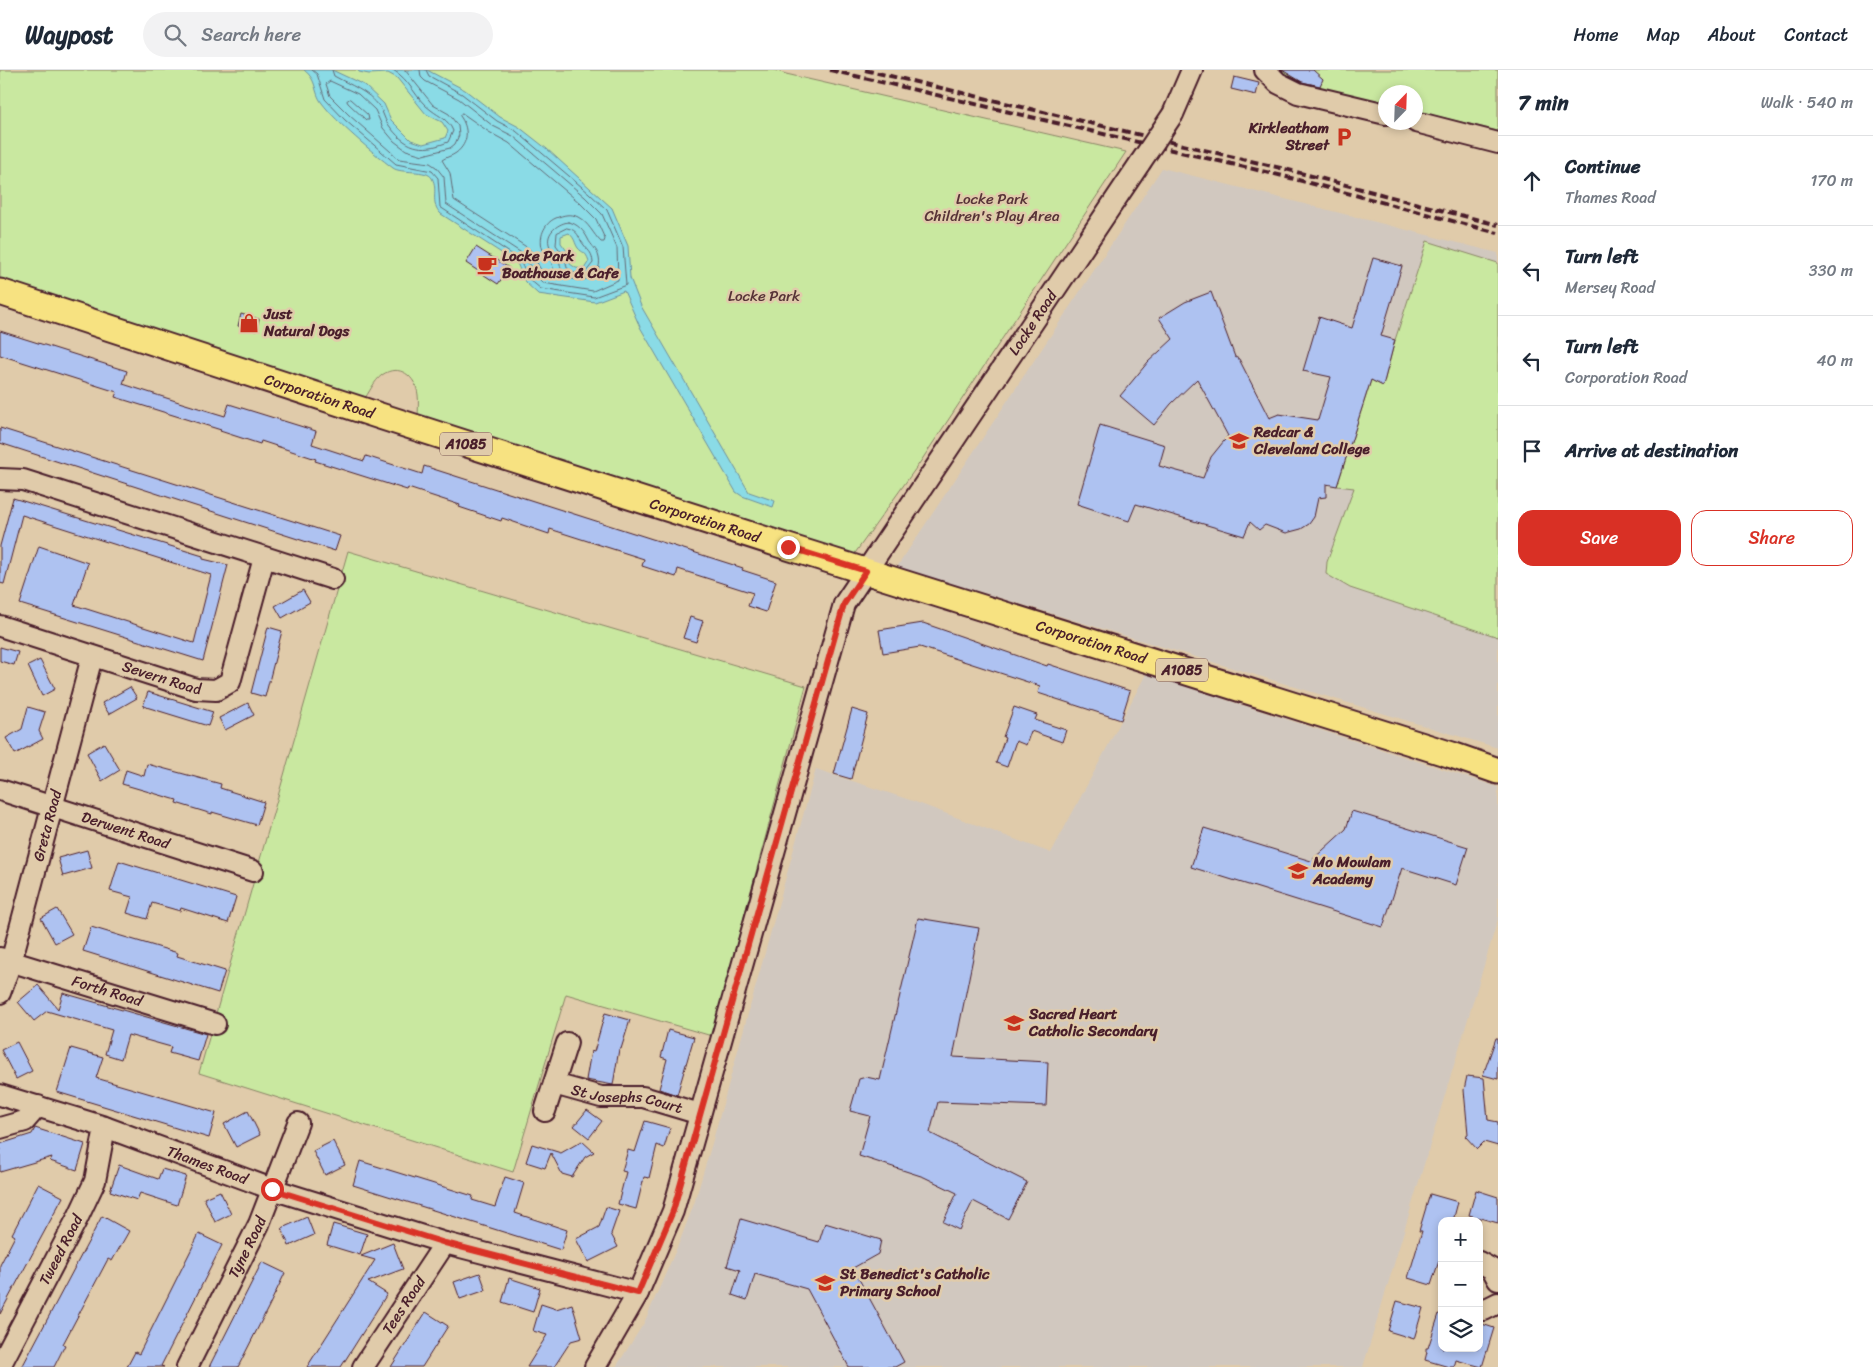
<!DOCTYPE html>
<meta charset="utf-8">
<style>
:root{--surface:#fff;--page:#f2f2f3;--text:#1f2937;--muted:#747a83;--line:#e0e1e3;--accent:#d93025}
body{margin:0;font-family:Sriracha,sans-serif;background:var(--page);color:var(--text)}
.controls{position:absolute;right:15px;bottom:15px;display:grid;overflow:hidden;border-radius:10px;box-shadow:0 2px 8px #0003}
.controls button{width:45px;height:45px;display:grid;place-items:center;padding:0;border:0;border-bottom:1px solid var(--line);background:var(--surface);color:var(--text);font:25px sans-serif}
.compass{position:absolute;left:1378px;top:15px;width:45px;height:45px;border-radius:50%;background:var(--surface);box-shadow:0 2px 8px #0003;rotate:23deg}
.stop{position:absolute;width:15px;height:15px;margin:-11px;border:4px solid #d93025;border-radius:50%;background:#fff}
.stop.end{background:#d93025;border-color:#fff;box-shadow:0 1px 5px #0008}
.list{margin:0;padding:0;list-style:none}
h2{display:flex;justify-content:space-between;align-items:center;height:65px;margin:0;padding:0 20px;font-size:21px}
h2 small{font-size:16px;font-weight:400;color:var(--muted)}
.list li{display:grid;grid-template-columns:32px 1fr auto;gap:15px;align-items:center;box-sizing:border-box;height:90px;padding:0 20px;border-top:1px solid var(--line)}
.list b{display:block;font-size:19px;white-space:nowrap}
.list p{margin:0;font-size:16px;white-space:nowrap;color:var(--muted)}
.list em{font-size:16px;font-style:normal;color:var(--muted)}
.actions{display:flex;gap:10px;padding:15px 20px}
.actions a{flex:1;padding:11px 0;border:1px solid var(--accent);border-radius:15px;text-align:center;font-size:18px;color:var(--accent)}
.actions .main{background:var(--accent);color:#fff}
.icon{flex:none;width:28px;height:28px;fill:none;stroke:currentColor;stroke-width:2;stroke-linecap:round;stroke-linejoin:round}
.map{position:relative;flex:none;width:1498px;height:1297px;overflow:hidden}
header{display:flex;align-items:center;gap:30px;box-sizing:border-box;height:70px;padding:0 25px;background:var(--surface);border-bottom:1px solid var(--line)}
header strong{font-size:24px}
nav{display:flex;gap:28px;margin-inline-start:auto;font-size:18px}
.search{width:350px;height:45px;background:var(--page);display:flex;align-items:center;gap:12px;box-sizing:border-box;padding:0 18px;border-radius:28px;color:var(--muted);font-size:19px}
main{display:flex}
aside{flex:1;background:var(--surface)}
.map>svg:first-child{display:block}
.built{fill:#d1c8bf}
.green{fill:#c9e8a0;stroke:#8a8466}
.water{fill:#8adbe6;stroke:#70909b;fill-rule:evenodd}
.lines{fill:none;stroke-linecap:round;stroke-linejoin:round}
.shore{stroke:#646a76;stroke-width:1}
.building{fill:#aec2f1;stroke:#4a1f2b}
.minor-casing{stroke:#4a1f2b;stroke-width:24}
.major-casing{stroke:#4a1f2b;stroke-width:29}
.minor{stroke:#e0cbaa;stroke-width:20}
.major{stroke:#f7e281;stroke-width:25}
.rail{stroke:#4a1f2b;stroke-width:4;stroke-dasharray:8 4;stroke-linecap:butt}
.minor-bridge-casing{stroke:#4a1f2b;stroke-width:24;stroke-linecap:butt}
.minor-bridge{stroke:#e0cbaa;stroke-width:20}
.route{stroke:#d93025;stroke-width:6}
.labels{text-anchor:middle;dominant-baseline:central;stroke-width:5;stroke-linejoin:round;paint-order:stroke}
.shield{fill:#e0cbaa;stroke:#775351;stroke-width:1}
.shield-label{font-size:14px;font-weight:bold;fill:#4a1f2b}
.poi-label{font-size:15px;font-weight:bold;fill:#4a1f2b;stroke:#e0cbaa;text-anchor:start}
.park-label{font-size:15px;fill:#573337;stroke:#e0cbaa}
.street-label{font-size:15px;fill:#4a1f2b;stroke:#e0cbaa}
</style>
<header>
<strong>Waypost</strong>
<div class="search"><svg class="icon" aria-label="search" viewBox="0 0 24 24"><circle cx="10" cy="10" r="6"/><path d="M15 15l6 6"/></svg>Search here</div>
<nav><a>Home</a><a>Map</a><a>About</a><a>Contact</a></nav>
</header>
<main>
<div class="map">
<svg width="1498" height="1297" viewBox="0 0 1498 1297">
<rect width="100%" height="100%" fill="#e0cbaa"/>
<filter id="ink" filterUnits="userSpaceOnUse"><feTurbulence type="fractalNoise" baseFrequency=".02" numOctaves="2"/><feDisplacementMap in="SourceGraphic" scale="10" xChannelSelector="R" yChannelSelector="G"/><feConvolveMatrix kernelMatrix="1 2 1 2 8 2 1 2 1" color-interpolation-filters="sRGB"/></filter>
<g filter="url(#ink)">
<path class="built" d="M1162 98 1498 183V678L897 497Z
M1146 604 1498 717V849L1363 1297H616L644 1253 679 1173 694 1134 713 1070 816 699 910 730 1051 783Z"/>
<path class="green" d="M0 0H774L786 4 1126 82 921 391 853 486 418 349C418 341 419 332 418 325 416 306 399 293 382 305 374 311 369 323 363 331L0 213Z
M1280 0H1498V61L1416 41V22H1386L1385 34 1293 12Z
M1427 171 1498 193V567L1350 518 1326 504 1327 492 1354 418 1337 416 1371 310 1383 316 1395 270Z
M348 481 806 616 712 966 566 924 513 1102 199 1003Z"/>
<path class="water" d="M304 0H332L364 15 384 34 391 50 411 70 423 74 445 68 448 61 442 52 426 44 397 8 388 3 369 4 359 2 358 0H427L465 20 500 47 519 57 547 79 612 138 628 176 630 208 641 236 749 422 775 431 773 437 742 426 736 422 640 257 624 221 595 232 538 224 525 212 517 193 441 144C429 132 439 120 432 108 427 99 401 104 393 98 372 82 337 53 322 33 313 21 318 11 304 0ZM569 163C576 170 574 172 578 178 583 184 585 180 589 191L584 199 576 198 570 194V185L561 173V166Z"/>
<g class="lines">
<path class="shore" d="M312 0 317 4 325 29 345 50 396 94 432 101 438 108 440 137 519 189 529 209 541 219 594 227 626 215 623 177 607 140 589 123 516 61 497 51 462 24 429 6 426 0
M332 0 334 6C350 15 368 21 379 36 383 41 384 49 388 54 405 78 421 83 448 72L453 61C448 49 440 47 431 40 416 30 410 9 393 0
M405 0 433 35 449 44 458 56 459 65 455 74 450 78 423 85 406 80 394 71 383 58 375 40 358 24 330 11 326 14 330 26 349 45 399 89 430 93 436 97 444 107 446 134 523 184 535 205 543 213 593 221 618 210 617 178 602 144 585 127 513 66 493 56 459 29 425 11 421 7 420 0
M350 29 368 45 369 50H366L348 33 347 31Z
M462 43 489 62 509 73 580 133 596 149 605 169 604 172H601C593 164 589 153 578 147 571 143 563 145 556 148 544 153 538 168 543 180 545 184 548 186 550 190 553 194 553 200 555 204L553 207C537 205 538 187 528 178L454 130 450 103 442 90C446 87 452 86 456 83 469 73 469 58 460 46Z
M568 152C577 153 584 161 588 169 591 176 597 178 599 188 603 205 582 216 569 207 558 200 562 196 558 188 557 184 553 182 551 179 543 165 556 154 568 152Z
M567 158C579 160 578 168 584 175 590 183 592 182 593 193L585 203H574L567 198 565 187 556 175 557 163Z"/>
</g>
<path class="building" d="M1282 0H1313L1323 9 1320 16 1302 12Z
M1234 7 1259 13 1256 25 1231 19Z
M476 177 509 198 498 214 466 193Z
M1373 188 1402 196 1381 266 1395 270 1383 316 1371 310 1337 416 1326 414V427L1318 428 1314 447 1309 454 1301 459 1286 463 1265 455 1259 460 1250 452 1244 466 1136 434 1129 451 1077 434 1100 355 1165 375 1159 396 1203 408 1211 387 1228 366 1197 309 1171 334 1154 355 1120 326 1148 292 1173 269 1159 248 1185 232 1211 222 1235 287 1239 289 1269 348 1279 344 1318 350 1331 307 1303 301 1319 247 1352 258Z
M241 244 259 249 256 261 238 256Z
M0 261 127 301 123 314 182 333 225 346 229 334 316 361 312 374 364 391 366 386 422 404 424 396 743 498 742 500 776 511 766 542 748 536 753 523 678 499 676 507 642 496 644 489 550 459 549 464 502 448 501 451 459 437 460 435 408 418 407 420 315 391 316 389 261 371 260 374 220 361 221 360 115 327 117 322 0 285Z
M0 358 340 466 335 481 0 373Z
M13 428 203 486V489L228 495 203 591 20 534 39 476 88 493 74 535 194 573 211 505 22 445 4 514 0 513V476Z
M303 520 310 532 282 548 275 536Z
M690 547 703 551 696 572 683 568Z
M923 553 1047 596 1048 594 1130 621 1121 650 1038 623 1040 616 920 577 883 583 879 560Z
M268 557 282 561 265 627 251 623Z
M0 577 18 582 14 595 0 591Z
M40 590 55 619 42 626 28 596Z
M130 617 137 628 109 644 102 633Z
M148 622 213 642 208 656 143 636Z
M248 633 254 645 225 660 219 648Z
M28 637 45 642 39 661 43 669 15 684 6 668 22 659Z
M1014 637 1037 645 1035 650 1066 660 1062 672 1031 661 1026 675 1016 671 1007 697 996 693 1005 668 1003 667Z
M852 639 868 644 851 709 834 704Z
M104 673 120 700 102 711 87 683Z
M147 694 221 714 220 718 264 732 257 755 212 742V744L176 733 177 730 122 714 126 700 144 706Z
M1352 741 1468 777 1456 815 1402 798 1383 857 1191 797 1204 758 1311 791 1346 759Z
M87 780 92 798 63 806 58 788Z
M119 791 236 827 228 853 181 838 180 841 152 833 147 849 127 843 132 827 110 821Z
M57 839 72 864 55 873 41 848Z
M918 848 979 858 953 987 1048 992 1046 1036 938 1032 930 1063 1027 1112 1008 1149 973 1131 959 1160 943 1152 957 1123 924 1107 859 1086 870 1046 850 1041 859 1009 866 1007 880 1010Z
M91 857 178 883 177 886 225 901 218 923 83 881Z
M38 915 58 939 63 923 206 964 198 991 169 983 171 977 128 965 121 989 105 984 112 960 47 941 34 951 18 932Z
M605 943 630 950 621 979H619L613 1015 586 1010 591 981 594 982Z
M668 960 694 967 677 1025 659 1019 667 989 661 987Z
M1496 968H1498V1009L1483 1005Z
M17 972 32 1001 16 1009 1 980Z
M71 978 103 987 96 1008 216 1043 209 1068 57 1022Z
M1467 1006 1484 1008 1488 1050 1498 1052V1076L1484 1072 1477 1079 1465 1066 1468 1064 1464 1020Z
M587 1040 602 1051 589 1068 574 1056Z
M248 1041 260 1065 236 1077 224 1054Z
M645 1051 670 1058 664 1078 657 1075 649 1108 644 1107 636 1139 618 1134 626 1102 622 1101 628 1080 635 1082Z
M35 1058 85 1074 77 1100 50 1091 52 1087 0 1102V1074L32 1064Z
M333 1071 345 1095 325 1105 313 1081Z
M582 1071 594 1082 585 1087 572 1107 562 1104 551 1083 545 1098 526 1092 532 1074 561 1083Z
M360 1091 473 1126 472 1130 495 1137 505 1107 524 1113 515 1143 567 1160 561 1180 353 1115Z
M119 1095 158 1109 162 1099 186 1106 177 1135 140 1123 137 1130 110 1121Z
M38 1114 63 1127 0 1244V1195L15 1166 12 1164Z
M1476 1120 1498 1127V1153L1469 1145Z
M220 1121 231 1144 215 1152 204 1128Z
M1430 1124 1458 1132 1453 1151H1442V1182L1431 1215 1408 1208 1422 1161H1419Z
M606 1137 619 1141 611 1164 618 1177 588 1192 576 1169 599 1157Z
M102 1146 129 1161 112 1191 108 1189 63 1274 65 1275 54 1297H22Z
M307 1147 314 1165 289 1176 282 1158Z
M741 1149 819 1172 825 1153 881 1170 878 1184 853 1198 904 1292 895 1297H849L807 1219 755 1204 747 1230 732 1225 740 1200 727 1196Z
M333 1154 367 1164 360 1185 327 1175Z
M199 1164 222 1175 161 1296 164 1297H127L135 1282 139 1284Z
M393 1173 403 1199 368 1212 387 1224 341 1297H307L375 1190 361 1186Z
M262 1192 285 1203 268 1238 238 1297H209Z
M480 1203 486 1220 460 1229 454 1212Z
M509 1208 540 1218 533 1242 502 1232Z
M1397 1231 1423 1238 1414 1269 1388 1261Z
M541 1234 556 1239 572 1234 582 1268 571 1271 554 1297H527L547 1265 533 1261Z
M426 1242 448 1256 422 1297H391Z
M1439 1244 1442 1245V1278H1479V1253L1494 1258 1482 1297 1456 1290 1454 1297H1449L1425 1290 1427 1282H1426V1278H1428Z"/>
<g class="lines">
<defs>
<g id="minor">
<path d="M1265 0 1278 13 1298 23 1386 44"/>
<path d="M1173 44 1192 0"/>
<path d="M1416 52 1498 73"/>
<path d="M0 409 23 410 333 509"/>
<path id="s1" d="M0 556 196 619 216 620 230 612 264 488"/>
<path id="s2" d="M0 720 253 801"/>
<path id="s3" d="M0 888 215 954"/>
<path id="s4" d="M0 923 11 892 92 587"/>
<path id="s5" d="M554 1014 601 1027H643L700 1044"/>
<path id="s6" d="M0 1025 105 1057 272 1119 445 1173 638 1223"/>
<path d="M545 1041 567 973"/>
<path d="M0 1058 25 1051 38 1036"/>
<path d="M1479 1192 1492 1199 1498 1210"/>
<path d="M1479 1240H1484L1498 1233"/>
<path id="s7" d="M0 1296 78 1147 95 1111 105 1057"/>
<path id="s8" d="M187 1297 259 1154 298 1053"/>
<path id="s9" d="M363 1297 445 1173"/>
<path id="s10" d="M595 1297 638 1223 673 1141 844 534 1140 93"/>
</g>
<g id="major">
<path id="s11" d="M0 222 383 347 788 477 1452 685 1498 701"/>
</g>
</defs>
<use href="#minor" class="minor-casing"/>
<use href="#major" class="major-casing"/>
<use href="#minor" class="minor"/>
<use href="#major" class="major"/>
<path class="rail" d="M830 0 1283 106 1498 163
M865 0 1285 99 1498 155"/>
<defs>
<path id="minor-bridge" d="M1140 93 1173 44"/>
</defs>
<use href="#minor-bridge" class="minor-bridge-casing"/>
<use href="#minor-bridge" class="minor-bridge"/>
</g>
</g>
<g class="lines" filter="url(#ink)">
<path class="route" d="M272 1119 445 1173 638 1223 673 1141 844 534 866 501 788 477"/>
</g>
<defs>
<symbol id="parking-bare" viewBox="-9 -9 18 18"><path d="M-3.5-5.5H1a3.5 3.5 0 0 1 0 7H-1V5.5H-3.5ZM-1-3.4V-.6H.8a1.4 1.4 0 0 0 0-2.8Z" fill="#c8321e" stroke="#e0cbaa" stroke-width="2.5" paint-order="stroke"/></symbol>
<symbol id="cafe-bare" viewBox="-9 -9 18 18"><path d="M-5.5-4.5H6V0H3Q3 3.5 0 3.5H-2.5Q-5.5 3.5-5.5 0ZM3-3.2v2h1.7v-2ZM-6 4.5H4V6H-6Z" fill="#c8321e" stroke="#e0cbaa" stroke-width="2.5" paint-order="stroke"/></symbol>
<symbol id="shop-bare" viewBox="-9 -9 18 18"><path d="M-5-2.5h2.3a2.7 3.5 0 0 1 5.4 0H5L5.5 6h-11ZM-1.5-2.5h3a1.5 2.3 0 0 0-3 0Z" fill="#c8321e" stroke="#e0cbaa" stroke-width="2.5" paint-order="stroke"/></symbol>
<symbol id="university-bare" viewBox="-9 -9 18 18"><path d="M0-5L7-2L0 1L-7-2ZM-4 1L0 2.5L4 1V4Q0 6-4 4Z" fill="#c8321e" stroke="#e0cbaa" stroke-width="2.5" paint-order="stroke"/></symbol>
<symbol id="school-bare" viewBox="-9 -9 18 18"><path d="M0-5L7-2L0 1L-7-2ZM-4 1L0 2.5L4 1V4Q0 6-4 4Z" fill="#c8321e" stroke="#e0cbaa" stroke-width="2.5" paint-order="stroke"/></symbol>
</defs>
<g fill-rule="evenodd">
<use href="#parking-bare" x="1330" y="53" width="28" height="28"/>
<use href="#cafe-bare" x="473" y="181" width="28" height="28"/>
<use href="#shop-bare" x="235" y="239" width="28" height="28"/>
<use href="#university-bare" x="1225" y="357" width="28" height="28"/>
<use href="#school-bare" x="1284" y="787" width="28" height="28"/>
<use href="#school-bare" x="1000" y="939" width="28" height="28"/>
<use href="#school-bare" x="811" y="1199" width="28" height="28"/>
</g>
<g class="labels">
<g class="shield">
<rect x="440" y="362.5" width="52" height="23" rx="4"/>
<rect x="1156" y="588.5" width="52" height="23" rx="4"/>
</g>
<g class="shield-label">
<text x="466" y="374">A1085</text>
<text x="1182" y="600">A1085</text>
</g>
<g class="poi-label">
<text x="1329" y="58" text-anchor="end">Kirkleatham<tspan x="1329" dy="17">Street</tspan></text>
<text x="502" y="186">Locke Park<tspan x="502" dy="17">Boathouse &amp; Cafe</tspan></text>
<text x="264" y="244">Just<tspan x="264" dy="17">Natural Dogs</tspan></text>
<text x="1254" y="362">Redcar &amp;<tspan x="1254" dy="17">Cleveland College</tspan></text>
<text x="1313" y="792">Mo Mowlam<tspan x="1313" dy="17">Academy</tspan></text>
<text x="1029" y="944">Sacred Heart<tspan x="1029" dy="17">Catholic Secondary</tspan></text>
<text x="840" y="1204">St Benedict's Catholic<tspan x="840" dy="17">Primary School</tspan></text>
</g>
<g class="park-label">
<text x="992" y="129">Locke Park<tspan x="992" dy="17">Children's Play Area</tspan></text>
<text x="764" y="226">Locke Park</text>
</g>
<g class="street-label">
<text stroke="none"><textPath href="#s10" startOffset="1144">Locke Road</textPath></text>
<text stroke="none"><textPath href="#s11" startOffset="336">Corporation Road</textPath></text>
<text stroke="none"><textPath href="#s11" startOffset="741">Corporation Road</textPath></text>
<text stroke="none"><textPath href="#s11" startOffset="1146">Corporation Road</textPath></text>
<text stroke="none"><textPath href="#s1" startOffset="170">Severn Road</textPath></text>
<text stroke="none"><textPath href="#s4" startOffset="174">Greta Road</textPath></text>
<text stroke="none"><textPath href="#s2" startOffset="132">Derwent Road</textPath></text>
<text stroke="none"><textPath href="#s3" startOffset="112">Forth Road</textPath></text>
<text stroke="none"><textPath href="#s5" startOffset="75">St Josephs Court</textPath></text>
<text stroke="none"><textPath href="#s6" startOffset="219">Thames Road</textPath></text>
<text stroke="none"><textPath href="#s8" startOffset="134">Tyne Road</textPath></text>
<text stroke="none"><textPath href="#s7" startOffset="131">Tweed Road</textPath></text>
<text stroke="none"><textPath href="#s9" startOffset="74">Tees Road</textPath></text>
</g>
</g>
</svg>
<div class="controls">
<button>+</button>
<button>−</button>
<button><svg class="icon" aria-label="layers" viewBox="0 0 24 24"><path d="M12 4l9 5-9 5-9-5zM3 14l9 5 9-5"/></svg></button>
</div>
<svg class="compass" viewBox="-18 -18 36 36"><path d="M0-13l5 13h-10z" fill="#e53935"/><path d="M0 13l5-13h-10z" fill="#747a83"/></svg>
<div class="stop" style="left:272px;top:1119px"></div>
<div class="stop end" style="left:788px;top:477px"></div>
</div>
<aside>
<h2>7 min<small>Walk · 540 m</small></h2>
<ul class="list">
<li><svg class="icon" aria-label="ahead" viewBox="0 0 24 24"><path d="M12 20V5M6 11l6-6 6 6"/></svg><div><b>Continue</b><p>Thames Road</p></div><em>170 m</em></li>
<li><svg class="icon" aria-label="left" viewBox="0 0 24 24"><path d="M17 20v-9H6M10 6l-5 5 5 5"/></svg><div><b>Turn left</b><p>Mersey Road</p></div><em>330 m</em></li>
<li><svg class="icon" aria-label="left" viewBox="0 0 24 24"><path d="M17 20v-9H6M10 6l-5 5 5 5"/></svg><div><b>Turn left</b><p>Corporation Road</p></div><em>40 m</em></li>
<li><svg class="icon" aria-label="arrive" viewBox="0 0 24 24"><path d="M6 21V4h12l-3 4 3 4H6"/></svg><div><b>Arrive at destination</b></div></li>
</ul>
<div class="actions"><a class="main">Save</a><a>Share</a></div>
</aside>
</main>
